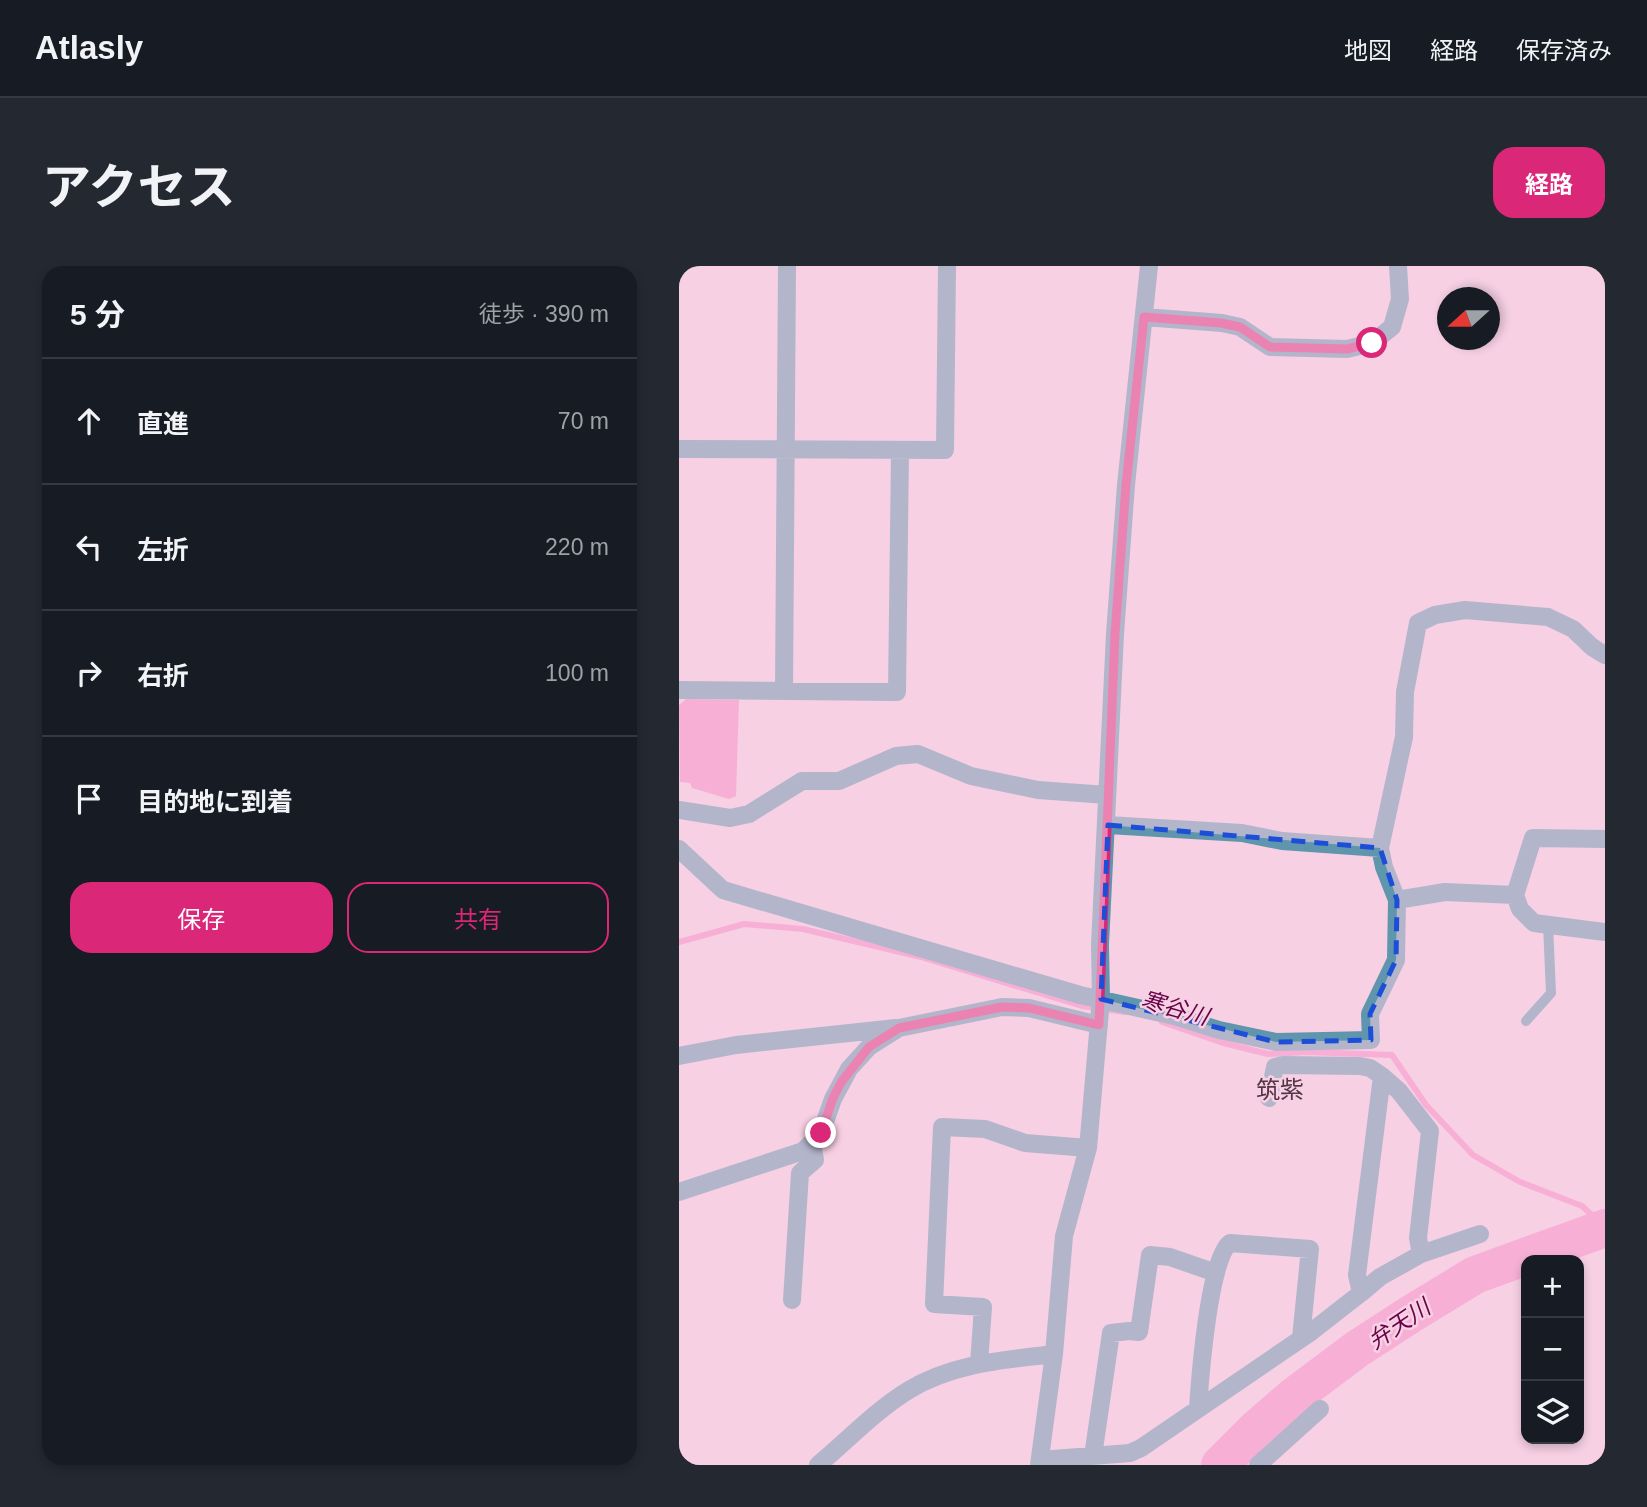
<!DOCTYPE html>
<html lang="ja">
<meta charset="utf-8">
<style>
:root{--surface:#171b24;--page:#242831;--text:#f1f3f6;--muted:#9ea1a6;--line:#363941;--accent:#db2777}
body{margin:0;font-family:Arial,"Noto Sans JP",sans-serif;background:var(--page);color:var(--text)}
.controls{position:absolute;right:21px;bottom:21px;display:grid;overflow:hidden;border-radius:14px;box-shadow:0 4px 10px #0003}
.controls button{width:63px;height:63px;display:grid;place-items:center;padding:0;border:0;border-bottom:2px solid var(--line);background:var(--surface);color:var(--text);font:35px sans-serif}
.compass{position:absolute;left:758px;top:21px;width:63px;height:63px;border-radius:50%;background:var(--surface);box-shadow:0 4px 10px #0003;rotate:249deg}
.stop{position:absolute;width:21px;height:21px;margin:-16px;border:5px solid #db2777;border-radius:50%;background:#fff}
.stop.end{background:#db2777;border-color:#fff;box-shadow:0 2px 7px #0008}
.list{margin:0;padding:0;list-style:none}
h2{display:flex;justify-content:space-between;align-items:center;height:91px;margin:0;padding:0 28px;font-size:30px}
h2 small{font-size:23px;font-weight:400;color:var(--muted)}
.list li{display:grid;grid-template-columns:46px 1fr auto;gap:21px;align-items:center;box-sizing:border-box;height:126px;padding:0 28px;border-top:2px solid var(--line)}
.list b{display:block;font-size:26px;white-space:nowrap}
.list em{font-size:23px;font-style:normal;color:var(--muted)}
.actions{display:flex;gap:14px;padding:21px 28px}
.actions a{flex:1;padding:16px 0;border:2px solid var(--accent);border-radius:21px;text-align:center;font-size:24px;color:var(--accent)}
.actions .main{background:var(--accent);color:#fff}
.icon{flex:none;width:38px;height:38px;fill:none;stroke:currentColor;stroke-width:2;stroke-linecap:round;stroke-linejoin:round}
.map{position:relative;flex:none;width:926px;height:1199px;overflow:hidden;border-radius:21px}
header{display:flex;align-items:center;gap:42px;box-sizing:border-box;height:98px;padding:0 35px;background:var(--surface);border-bottom:2px solid var(--line)}
header strong{font-size:33px}
nav{display:flex;gap:38px;margin-inline-start:auto;font-size:24px}
.intro{display:flex;align-items:center;justify-content:space-between;box-sizing:border-box;height:168px;padding:0 42px}
h1{margin:0;font-size:49px}
.button{padding:18px 32px;border-radius:21px;background:var(--accent);color:#fff;font-size:24px;font-weight:700}
main{display:flex;gap:42px;padding:0 42px}
aside{flex:1;background:var(--surface);border-radius:21px;box-shadow:0 4px 10px #0003}
.map>svg:first-child{display:block}
.water{fill:#f588c6}
.lines{fill:none;stroke-linecap:round;stroke-linejoin:round}
.stream{stroke:#f588c6;stroke-width:6}
.river{stroke:#f588c6;stroke-width:38}
.service{stroke:#5f96ad;stroke-width:10}
.minor{stroke:#5f96ad;stroke-width:18}
.route{stroke:#db2777;stroke-width:9}
.marked{fill:none;stroke:#1d4ed8;stroke-width:5;stroke-dasharray:14 9;stroke-linejoin:round}
.labels{text-anchor:middle;dominant-baseline:central;stroke-width:5;stroke-linejoin:round;paint-order:stroke}
.water-label{font-size:23px;font-style:italic;fill:#680349;stroke:#f7d0e4}
.quarter-label{font-size:24px;fill:#553747;stroke:#f7d0e4}
</style>
<header>
<strong>Atlasly</strong>
<nav><a>地図</a><a>経路</a><a>保存済み</a></nav>
</header>
<div class="intro"><h1>アクセス</h1><a class="button">経路</a></div>
<main>
<aside>
<h2>5 分<small>徒歩 · 390 m</small></h2>
<ul class="list">
<li><svg class="icon" aria-label="ahead" viewBox="0 0 24 24"><path d="M12 20V5M6 11l6-6 6 6"/></svg><div><b>直進</b></div><em>70 m</em></li>
<li><svg class="icon" aria-label="left" viewBox="0 0 24 24"><path d="M17 20v-9H6M10 6l-5 5 5 5"/></svg><div><b>左折</b></div><em>220 m</em></li>
<li><svg class="icon" aria-label="right" viewBox="0 0 24 24"><path d="M7 20v-9h11M14 6l5 5-5 5"/></svg><div><b>右折</b></div><em>100 m</em></li>
<li><svg class="icon" aria-label="arrive" viewBox="0 0 24 24"><path d="M6 21V4h12l-3 4 3 4H6"/></svg><div><b>目的地に到着</b></div></li>
</ul>
<div class="actions"><a class="main">保存</a><a>共有</a></div>
</aside>
<div class="map">
<svg width="926" height="1199" viewBox="0 0 926 1199">
<rect width="100%" height="100%" fill="#f7d0e4"/>
<path class="water" d="M7 433 60 434 57 530 50 533 13 522 11 517 1 516 0 439Z"/>
<g class="lines">
<path class="stream" d="M0 676 65 658 124 663 242 691 403 740 446 746
M483 756 544 777 589 788 627 786 713 789 747 839 794 889 841 916 903 940 926 961"/>
<path class="river" d="M541 1199 577 1163 614 1131 678 1083 732 1048 796 1009 926 962"/>
<path class="service" d="M847 755 872 727 869 659"/>
<path class="minor" d="M465 51 543 57 561 61 591 81 668 83 693 77 713 61 721 33 719 0
M0 183 266 184 268 0
M0 424 218 426 221 186
M105 425 108 0
M0 544 51 552 70 548 123 515H160L217 490 239 488 292 510 359 524 428 529
M429 559 563 567 603 575 701 582
M926 573 854 572 836 629 841 643 855 657 926 666
M0 583 44 624 401 729 495 750 540 764 597 776 692 774 691 748 717 694 718 634 705 601 701 582 725 471 726 426 739 357 756 349 786 344 869 351 894 363 913 381 926 389
M718 634 766 626 836 629
M0 790 57 779 217 762
M590 832 596 801 604 799 681 800 691 802 703 810
M0 926 124 885 142 867 154 833 170 803 190 781 220 762 323 741 350 742 420 759
M742 988 801 968
M113 1034 121 907 136 894 133 877
M300 1098 304 1041 255 1038 263 861 306 863 346 877 409 882
M519 1142C521 1112 530 992 551 977L631 983 622 1072
M414 1190 432 1067 450 1065 460 1066 471 989 491 991 537 1007
M361 1194 451 1187 462 1182 632 1066 682 1027 678 1009 703 810 720 825 751 865 739 972 742 988 701 1011 682 1027
M139 1199C169 1174 197 1144 230 1124 274 1097 326 1094 375 1088
M360 1199 375 1088 385 970 409 882 422 733 421 679 436 368 447 219 470 0
M579 1199 641 1143"/>
</g>
<g class="lines">
<path class="route" d="M142 867 154 832 163 815 190 781 220 762 323 741 350 742 420 759 436 368 447 219 465 51 542 57 561 61 591 81 668 83 693 77"/>
</g>
<path d="M0 0H926V1199H0ZM429 559 701 582 718 634 717 694 691 748 692 774 597 776 422 733Z" fill="#f7d0e4" fill-opacity=".55" fill-rule="evenodd"/>
<path class="marked" d="M429 559 701 582 718 634 717 694 691 748 692 774 597 776 422 733Z"/>
<g class="labels">
<g class="water-label">
<text transform="translate(496 742) rotate(16)">寒谷川</text>
<text transform="translate(720 1058) rotate(-34)">弁天川</text>
</g>
<g class="quarter-label">
<text x="601" y="823">筑紫</text>
</g>
</g>
</svg>
<div class="controls">
<button>+</button>
<button>−</button>
<button><svg class="icon" aria-label="layers" viewBox="0 0 24 24"><path d="M12 4l9 5-9 5-9-5zM3 14l9 5 9-5"/></svg></button>
</div>
<svg class="compass" viewBox="-18 -18 36 36"><path d="M0-13l5 13h-10z" fill="#e53935"/><path d="M0 13l5-13h-10z" fill="#9ea1a6"/></svg>
<div class="stop" style="left:693px;top:77px"></div>
<div class="stop end" style="left:142px;top:867px"></div>
</div>
</main>
